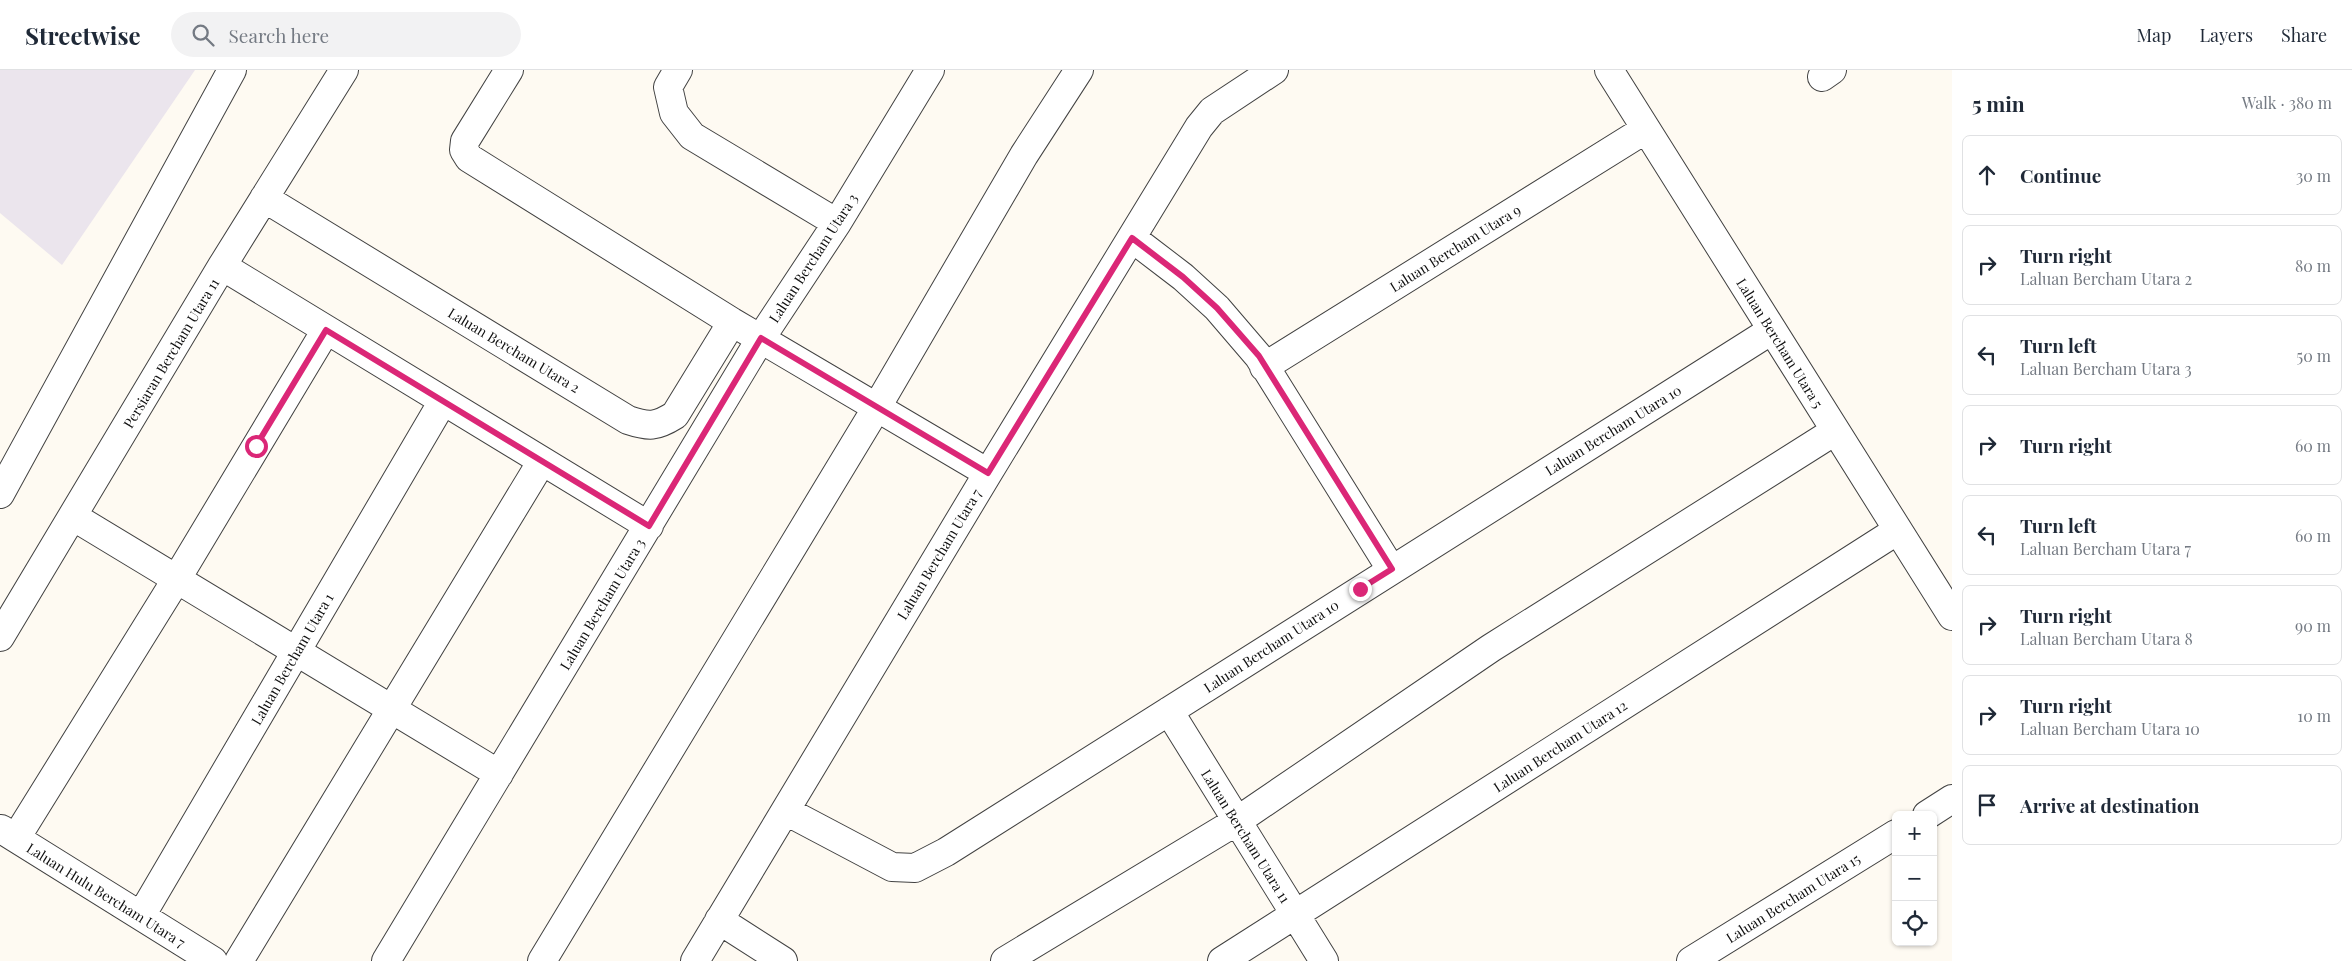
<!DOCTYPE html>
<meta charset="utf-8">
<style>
:root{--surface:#fff;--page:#f2f2f3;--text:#1f2937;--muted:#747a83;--line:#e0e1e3}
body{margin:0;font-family:"Playfair Display",serif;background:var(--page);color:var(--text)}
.controls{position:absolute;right:15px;bottom:15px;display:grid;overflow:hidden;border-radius:8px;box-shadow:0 1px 4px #0004}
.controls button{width:45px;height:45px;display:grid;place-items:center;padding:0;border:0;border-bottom:1px solid var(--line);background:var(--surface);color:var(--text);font:25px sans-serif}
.stop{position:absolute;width:15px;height:15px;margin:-11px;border:4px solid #db2777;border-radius:50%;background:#fff}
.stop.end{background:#db2777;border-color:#fff;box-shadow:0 1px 5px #0008}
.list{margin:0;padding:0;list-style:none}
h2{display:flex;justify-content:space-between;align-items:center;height:65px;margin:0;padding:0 20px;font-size:21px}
h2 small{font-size:16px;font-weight:400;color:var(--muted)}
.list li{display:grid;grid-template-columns:32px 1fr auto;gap:15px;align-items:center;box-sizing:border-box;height:80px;margin:0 10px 10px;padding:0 10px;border:1px solid var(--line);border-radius:8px}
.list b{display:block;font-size:19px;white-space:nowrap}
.list p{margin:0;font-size:16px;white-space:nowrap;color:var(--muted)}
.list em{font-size:16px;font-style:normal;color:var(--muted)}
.icon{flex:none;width:28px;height:28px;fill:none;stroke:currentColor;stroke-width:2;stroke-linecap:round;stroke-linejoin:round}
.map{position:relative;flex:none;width:1952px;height:891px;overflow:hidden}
header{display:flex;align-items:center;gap:30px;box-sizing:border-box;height:70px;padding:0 25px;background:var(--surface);border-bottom:1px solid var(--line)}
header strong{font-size:24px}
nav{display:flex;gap:28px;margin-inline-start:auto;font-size:18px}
.search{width:350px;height:45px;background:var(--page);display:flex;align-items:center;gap:12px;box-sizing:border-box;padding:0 18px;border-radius:28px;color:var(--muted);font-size:19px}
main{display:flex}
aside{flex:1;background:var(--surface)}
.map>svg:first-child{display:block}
.industrial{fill:#ebe5ed}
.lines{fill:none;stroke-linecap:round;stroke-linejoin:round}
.minor-casing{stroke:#424242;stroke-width:30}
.minor{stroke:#fff;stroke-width:28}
.route{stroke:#db2777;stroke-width:6}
.labels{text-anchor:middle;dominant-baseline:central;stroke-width:5;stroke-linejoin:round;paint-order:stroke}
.street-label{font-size:14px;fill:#0f0f0f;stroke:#fff}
</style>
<header>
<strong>Streetwise</strong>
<div class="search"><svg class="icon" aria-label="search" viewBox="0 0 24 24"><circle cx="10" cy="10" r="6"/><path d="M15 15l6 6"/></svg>Search here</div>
<nav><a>Map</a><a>Layers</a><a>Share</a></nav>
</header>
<main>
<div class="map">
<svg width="1952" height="891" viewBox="0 0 1952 891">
<rect width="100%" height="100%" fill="#fefaf2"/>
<path class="industrial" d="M0 0H195L62 195 0 143Z"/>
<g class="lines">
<defs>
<path id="minor" d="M509 0 465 71 464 80 469 88 732 252 988 403
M678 0 668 17 674 43 692 66 837 153
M1609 0 1952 546
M1822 7 1832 0
M264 128 628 350C649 357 656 357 675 345L732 252
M1132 168 1183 207 1217 238 1259 287 1391 499
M222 196 649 456
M1264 297 1646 59
M0 424 232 0
M74 447 499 704
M0 567 222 196 344 0
M1169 641 1324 891
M786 741 892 797 915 798 946 782 1772 260
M1927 745 1952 729
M1 759 213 891
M16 768 176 510 326 260
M141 846 443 331
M719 850 783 891
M239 891 542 391
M386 891 761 268 837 153 930 0
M542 891 877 337 1024 85 1079 0
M695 891 988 403 1199 57 1212 41 1274 0
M1005 891 1237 751 1491 578 1835 361
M1222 891 1898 460
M1691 891 1896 764"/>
</defs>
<use href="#minor" class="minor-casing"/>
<use href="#minor" class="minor"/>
</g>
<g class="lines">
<path class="route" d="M256 376 326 260 649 456 761 268 988 403 1132 168 1183 207 1217 238 1259 286 1392 499 1360 519"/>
</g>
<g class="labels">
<g class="street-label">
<text transform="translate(1455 178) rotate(-32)">Laluan Bercham Utara 9</text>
<text transform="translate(813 188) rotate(-57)">Laluan Bercham Utara 3</text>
<text transform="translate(1780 273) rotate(58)">Laluan Bercham Utara 5</text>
<text transform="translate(514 280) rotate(31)">Laluan Bercham Utara 2</text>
<text transform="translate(171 283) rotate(-59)">Persiaran Bercham Utara 11</text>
<text transform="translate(1613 360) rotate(-32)">Laluan Bercham Utara 10</text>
<text transform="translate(939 484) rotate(-59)">Laluan Bercham Utara 7</text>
<text transform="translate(602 534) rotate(-59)">Laluan Bercham Utara 3</text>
<text transform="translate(1271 576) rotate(-33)">Laluan Bercham Utara 10</text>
<text transform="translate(292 589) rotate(-60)">Laluan Bercham Utara 1</text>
<text transform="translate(1560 676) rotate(-33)">Laluan Bercham Utara 12</text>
<text transform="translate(1246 766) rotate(58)">Laluan Bercham Utara 11</text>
<text transform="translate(106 825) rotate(32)">Laluan Hulu Bercham Utara 7</text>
<text transform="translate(1793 828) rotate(-32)">Laluan Bercham Utara 15</text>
</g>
</g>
</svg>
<div class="controls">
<button>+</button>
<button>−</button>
<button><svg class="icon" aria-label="locate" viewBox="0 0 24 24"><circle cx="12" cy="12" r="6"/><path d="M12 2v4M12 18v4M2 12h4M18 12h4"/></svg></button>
</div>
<div class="stop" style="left:256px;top:376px"></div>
<div class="stop end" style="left:1360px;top:519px"></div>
</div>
<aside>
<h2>5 min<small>Walk · 380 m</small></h2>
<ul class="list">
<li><svg class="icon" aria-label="ahead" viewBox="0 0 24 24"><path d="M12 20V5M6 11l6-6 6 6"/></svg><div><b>Continue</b></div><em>30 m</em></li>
<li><svg class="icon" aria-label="right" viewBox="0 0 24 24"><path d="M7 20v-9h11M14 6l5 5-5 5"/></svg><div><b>Turn right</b><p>Laluan Bercham Utara 2</p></div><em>80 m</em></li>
<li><svg class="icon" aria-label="left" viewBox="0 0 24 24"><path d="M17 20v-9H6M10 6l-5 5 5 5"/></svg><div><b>Turn left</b><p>Laluan Bercham Utara 3</p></div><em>50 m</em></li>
<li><svg class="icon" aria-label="right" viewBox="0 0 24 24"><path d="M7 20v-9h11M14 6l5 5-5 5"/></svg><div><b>Turn right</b></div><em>60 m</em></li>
<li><svg class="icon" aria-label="left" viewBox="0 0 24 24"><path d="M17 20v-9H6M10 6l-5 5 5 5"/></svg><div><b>Turn left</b><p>Laluan Bercham Utara 7</p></div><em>60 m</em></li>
<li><svg class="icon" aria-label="right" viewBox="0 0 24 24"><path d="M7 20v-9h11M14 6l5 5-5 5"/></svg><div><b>Turn right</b><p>Laluan Bercham Utara 8</p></div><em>90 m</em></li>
<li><svg class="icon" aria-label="right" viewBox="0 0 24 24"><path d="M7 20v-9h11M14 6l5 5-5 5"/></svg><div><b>Turn right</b><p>Laluan Bercham Utara 10</p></div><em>10 m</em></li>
<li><svg class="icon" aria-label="arrive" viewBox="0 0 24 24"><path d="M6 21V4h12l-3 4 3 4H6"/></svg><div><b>Arrive at destination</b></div></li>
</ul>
</aside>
</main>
